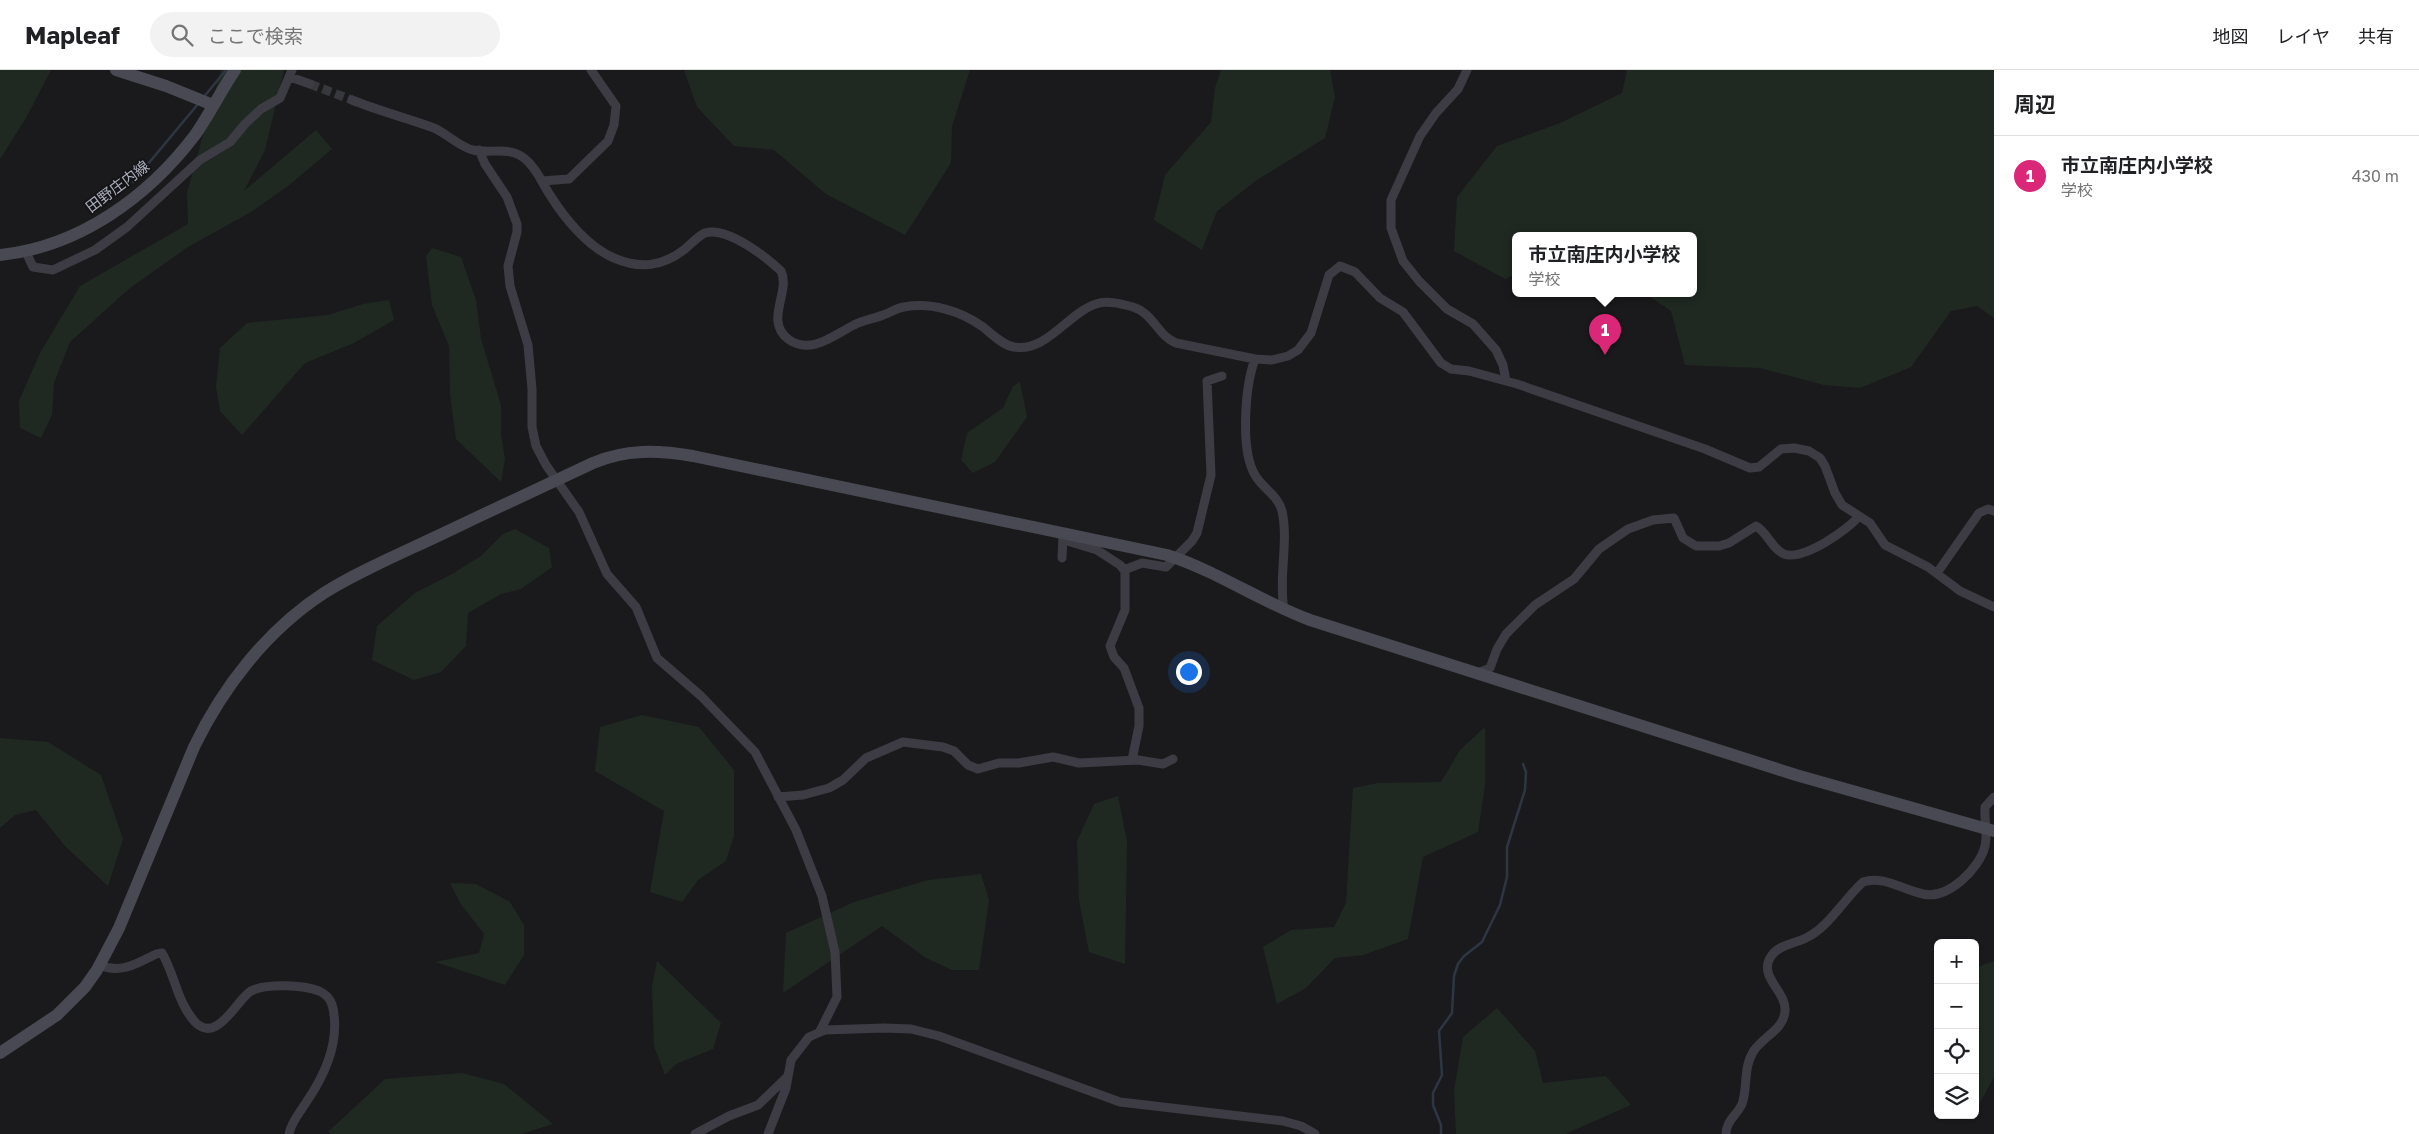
<!DOCTYPE html>
<html lang="ja">
<meta charset="utf-8">
<style>
:root{--surface:#fff;--page:#f2f2f2;--text:#202124;--muted:#757577;--line:#e0e0e0;--accent:#db2777}
body{margin:0;font-family:"Golos Text","Noto Sans JP",sans-serif;background:var(--page);color:var(--text)}
.controls{position:absolute;right:15px;bottom:15px;display:grid;overflow:hidden;border-radius:8px;box-shadow:0 1px 4px #0004}
.controls button{width:45px;height:45px;display:grid;place-items:center;padding:0;border:0;border-bottom:1px solid var(--line);background:var(--surface);color:var(--text);font:25px sans-serif}
.you{position:absolute;left:1188px;top:601px;width:18px;height:18px;margin:-12px;border:4px solid #fff;border-radius:50%;background:#1a73e8;box-shadow:0 0 0 8px #1a73e833}
.badge{display:grid;place-items:center;width:32px;height:32px;border-radius:50%;background:var(--accent);color:#fff;font-size:16px;font-weight:700}
.pin{position:absolute;translate:-50% -41px;filter:drop-shadow(0 1px 2px #0008)}
.pin::after{content:'';position:absolute;top:26px;width:18px;height:15px;background:inherit;clip-path:polygon(0 0,100% 0,50% 100%)}
.popup{position:absolute;left:1512px;top:162px;width:185px;height:65px;box-sizing:border-box;display:grid;place-content:center;border-radius:8px;background:var(--surface);filter:drop-shadow(0 1px 4px #0005);font-size:16px;white-space:nowrap;color:var(--muted)}
.popup b{font-size:19px;color:var(--text)}
.popup::after{content:'';position:absolute;left:50%;top:100%;margin-left:-10px;border:10px solid transparent;border-top-color:var(--surface)}
.list{margin:0;padding:0;list-style:none}
h2{display:flex;justify-content:space-between;align-items:center;height:65px;margin:0;padding:0 20px;font-size:21px}
h2 small{font-size:16px;font-weight:400;color:var(--muted)}
.list li{display:grid;grid-template-columns:32px 1fr auto;gap:15px;align-items:center;box-sizing:border-box;height:80px;padding:0 20px;border-top:1px solid var(--line)}
.list b{display:block;font-size:19px;white-space:nowrap}
.list p{margin:0;font-size:16px;white-space:nowrap;color:var(--muted)}
.list em{font-size:16px;font-style:normal;color:var(--muted)}
.icon{flex:none;width:28px;height:28px;fill:none;stroke:currentColor;stroke-width:2;stroke-linecap:round;stroke-linejoin:round}
.map{position:relative;flex:none;width:1994px;height:1064px;overflow:hidden}
header{display:flex;align-items:center;gap:30px;box-sizing:border-box;height:70px;padding:0 25px;background:var(--surface);border-bottom:1px solid var(--line)}
header strong{font-size:24px}
nav{display:flex;gap:28px;margin-inline-start:auto;font-size:18px}
.search{width:350px;height:45px;background:var(--page);display:flex;align-items:center;gap:12px;box-sizing:border-box;padding:0 18px;border-radius:28px;color:var(--muted);font-size:19px}
main{display:flex}
aside{flex:1;background:var(--surface)}
.map>svg:first-child{display:block}
.green{fill:#1f2922}
.lines{fill:none;stroke-linecap:round;stroke-linejoin:round}
.stream{stroke:#2e3643;stroke-width:2.5}
.street-tunnel{stroke:#37383d;stroke-width:9;stroke-dasharray:9 4.5;stroke-linecap:butt}
.street{stroke:#3d3c44;stroke-width:9}
.secondary{stroke:#484952;stroke-width:12}
.labels{text-anchor:middle;dominant-baseline:central;stroke-width:4;stroke-linejoin:round;paint-order:stroke}
.street-label{font-size:15px;fill:#abaebd;stroke:#151518}
</style>
<header>
<strong>Mapleaf</strong>
<div class="search"><svg class="icon" aria-label="search" viewBox="0 0 24 24"><circle cx="10" cy="10" r="6"/><path d="M15 15l6 6"/></svg>ここで検索</div>
<nav><a>地図</a><a>レイヤ</a><a>共有</a></nav>
</header>
<main>
<div class="map">
<svg width="1994" height="1064" viewBox="0 0 1994 1064">
<rect width="100%" height="100%" fill="#1a1a1d"/>
<path class="green" d="M0 0H51L26 48 0 89Z
M221 0H284L265 80 244 121 316 60 332 79 288 116 251 142 188 177 130 218 70 272 54 313 52 345 41 368 20 358 19 331 40 283 80 216 188 154 187 123Z
M684 0H970L952 56 951 93 905 165 826 124 774 80 734 76 697 37Z
M1221 0H1330L1335 27 1325 68 1257 110 1217 141 1202 180 1154 150 1165 105 1211 52 1215 18Z
M1627 0H1994V248L1977 236 1951 241 1911 297 1860 318 1824 315 1760 298 1685 295 1671 241 1646 224H1694V166H1516V204L1505 209 1454 181 1457 127 1497 76 1560 53 1622 23Z
M432 178 461 187 476 230 481 269 501 335V364L505 389 501 412 456 369 450 325 449 276 432 235 426 186Z
M389 230 394 250 354 273 305 293 242 365 220 341 216 317 220 278 247 253 328 245 363 234Z
M1020 312 1027 347 995 392 973 403 961 390 967 363 1003 338 1013 316Z
M515 459 549 478 552 497 521 519 501 524 468 543 466 576 441 602 414 610 372 590 377 556 415 523 452 504 481 486 503 464Z
M642 645 699 657 734 700V766L726 791 698 810 682 832 650 822 664 741 595 701 600 657Z
M1485 657V715L1478 762 1423 787 1408 869 1363 885 1335 888 1306 918 1277 934 1263 877 1291 860 1334 857 1346 833 1353 718 1378 713 1441 712 1460 680Z
M0 668 48 672 101 705 123 769 108 816 65 776 36 740 15 745 0 758Z
M1118 726 1127 771 1125 894 1089 882 1079 830 1077 771 1094 734Z
M981 804 989 830 979 900H952L926 888 882 856 783 923 786 863 854 832 928 810Z
M450 813 476 814 510 832 524 855V885L505 915 435 892 479 883 484 864 460 833Z
M657 891 721 953 713 979 676 994 665 1005 654 976 652 917Z
M1994 891V1007L1975 1042V898Z
M1497 938 1535 981 1543 1013 1606 1006 1631 1035 1565 1064H1456L1454 1021 1463 967Z
M462 1003 504 1014 553 1054 521 1064H331L328 1062 385 1009Z"/>
<g class="lines">
<path class="stream" d="M203 28 226 0
M133 112 198 34
M1441 1064V1055L1433 1035V1023L1442 1005 1439 961 1452 943 1454 906 1458 894 1464 886 1482 872 1500 835 1507 807V777L1525 720 1526 702 1523 694"/>
<path class="street-tunnel" d="M310 14 352 30"/>
<path class="street" d="M1467 0 1458 19 1436 43 1420 66 1391 130V158L1403 191 1419 211 1447 239 1473 254 1496 280 1503 295 1506 311
M290 7 310 14
M352 30C379 41 407 48 434 58 446 63 461 78 473 80 491 84 508 76 524 88 536 97 542 113 550 125 565 149 588 177 614 188 640 199 662 197 685 179 691 174 698 166 705 163 727 156 766 187 781 201 791 222 764 250 788 269 811 286 835 264 854 255 863 250 873 249 883 245 890 243 896 238 904 237 931 232 961 241 983 257 992 264 1002 275 1014 277 1046 283 1068 243 1096 234 1107 230 1122 234 1133 237 1153 243 1158 266 1176 273L1255 289 1272 290 1288 286 1298 280 1311 263 1329 205 1340 196 1355 202 1380 228 1403 242 1441 293 1451 299 1469 301 1517 314 1705 379 1750 398 1759 397 1781 379 1794 378 1809 381 1820 388 1825 396 1835 423 1842 435 1870 453 1885 475 1928 497 1960 521 1994 537
M479 80 485 94 507 127 517 154V162L508 196 510 216 528 275 532 319V357L536 376 546 395 579 442 607 504 636 537 657 588 701 626 755 682 796 760 822 826 835 882 837 927 820 961
M542 111 569 109 608 71 614 55 616 36 591 0
M26 182 33 197 53 200 95 180 127 157 200 90 230 72 245 54 261 39 280 28 292 0
M1255 289C1245 316 1240 380 1255 405 1262 418 1278 425 1282 441 1289 473 1278 507 1284 540
M1063 468 1067 471 1097 480 1120 495 1125 501V540L1110 576 1114 587 1124 598 1139 638V656L1132 690
M1062 488 1063 465
M1124 500 1142 493 1166 497 1192 471 1197 463 1211 405 1207 311 1222 306
M1937 503 1979 443 1988 439 1994 441
M1478 603 1490 598 1497 579 1506 564 1535 535 1574 509 1599 479 1628 459 1653 450 1674 448 1683 468 1696 476H1719L1729 473 1756 456C1767 462 1772 479 1784 484 1803 491 1848 460 1859 446
M778 727 803 725 829 718 843 710 866 688 903 672 943 677 954 681 968 695 978 699 999 693H1019L1053 687 1079 693 1138 690 1163 694 1173 689
M100 895C127 908 153 881 162 883 175 905 177 932 195 952 217 975 237 929 251 921 266 913 304 915 319 921 330 926 333 934 334 945 338 976 324 1006 307 1031 301 1041 291 1052 289 1064
M695 1064 729 1046 758 1035 787 1007
M768 1064 786 1018 791 990 809 967 825 960 884 958 911 959 939 966 1120 1032 1283 1051 1301 1056 1315 1064
M1726 1064C1726 1051 1737 1045 1742 1034 1748 1017 1743 998 1753 982 1762 967 1784 960 1785 941 1787 921 1756 906 1772 885 1779 875 1796 873 1806 868 1829 857 1844 829 1863 812 1883 805 1903 820 1923 824 1948 830 1980 798 1985 776 1988 763 1984 750 1985 737L1994 727"/>
<path class="secondary" d="M116 0 166 16 213 35
M0 185C79 177 148 127 195 65 209 45 221 21 235 0
M0 983 57 945 85 917 97 900 119 858 194 677C223 617 267 560 324 523 361 500 402 483 442 464 492 440 542 417 593 393 626 379 657 380 693 386L1167 485C1217 501 1261 532 1310 550L1796 705 1994 761"/>
</g>
<g class="labels">
<g class="street-label">
<text transform="translate(117 116) rotate(-37)">田野庄内線</text>
</g>
</g>
</svg>
<div class="controls">
<button>+</button>
<button>−</button>
<button><svg class="icon" aria-label="locate" viewBox="0 0 24 24"><circle cx="12" cy="12" r="6"/><path d="M12 2v4M12 18v4M2 12h4M18 12h4"/></svg></button>
<button><svg class="icon" aria-label="layers" viewBox="0 0 24 24"><path d="M12 4l9 5-9 5-9-5zM3 14l9 5 9-5"/></svg></button>
</div>
<div class="you"></div>
<div class="pin badge" style="left:1605px;top:285px">1</div>
<div class="popup"><b>市立南庄内小学校</b>学校</div>
</div>
<aside>
<h2>周辺<small></small></h2>
<ul class="list">
<li><span class="badge">1</span><div><b>市立南庄内小学校</b><p>学校</p></div><em>430 m</em></li>
</ul>
</aside>
</main>
